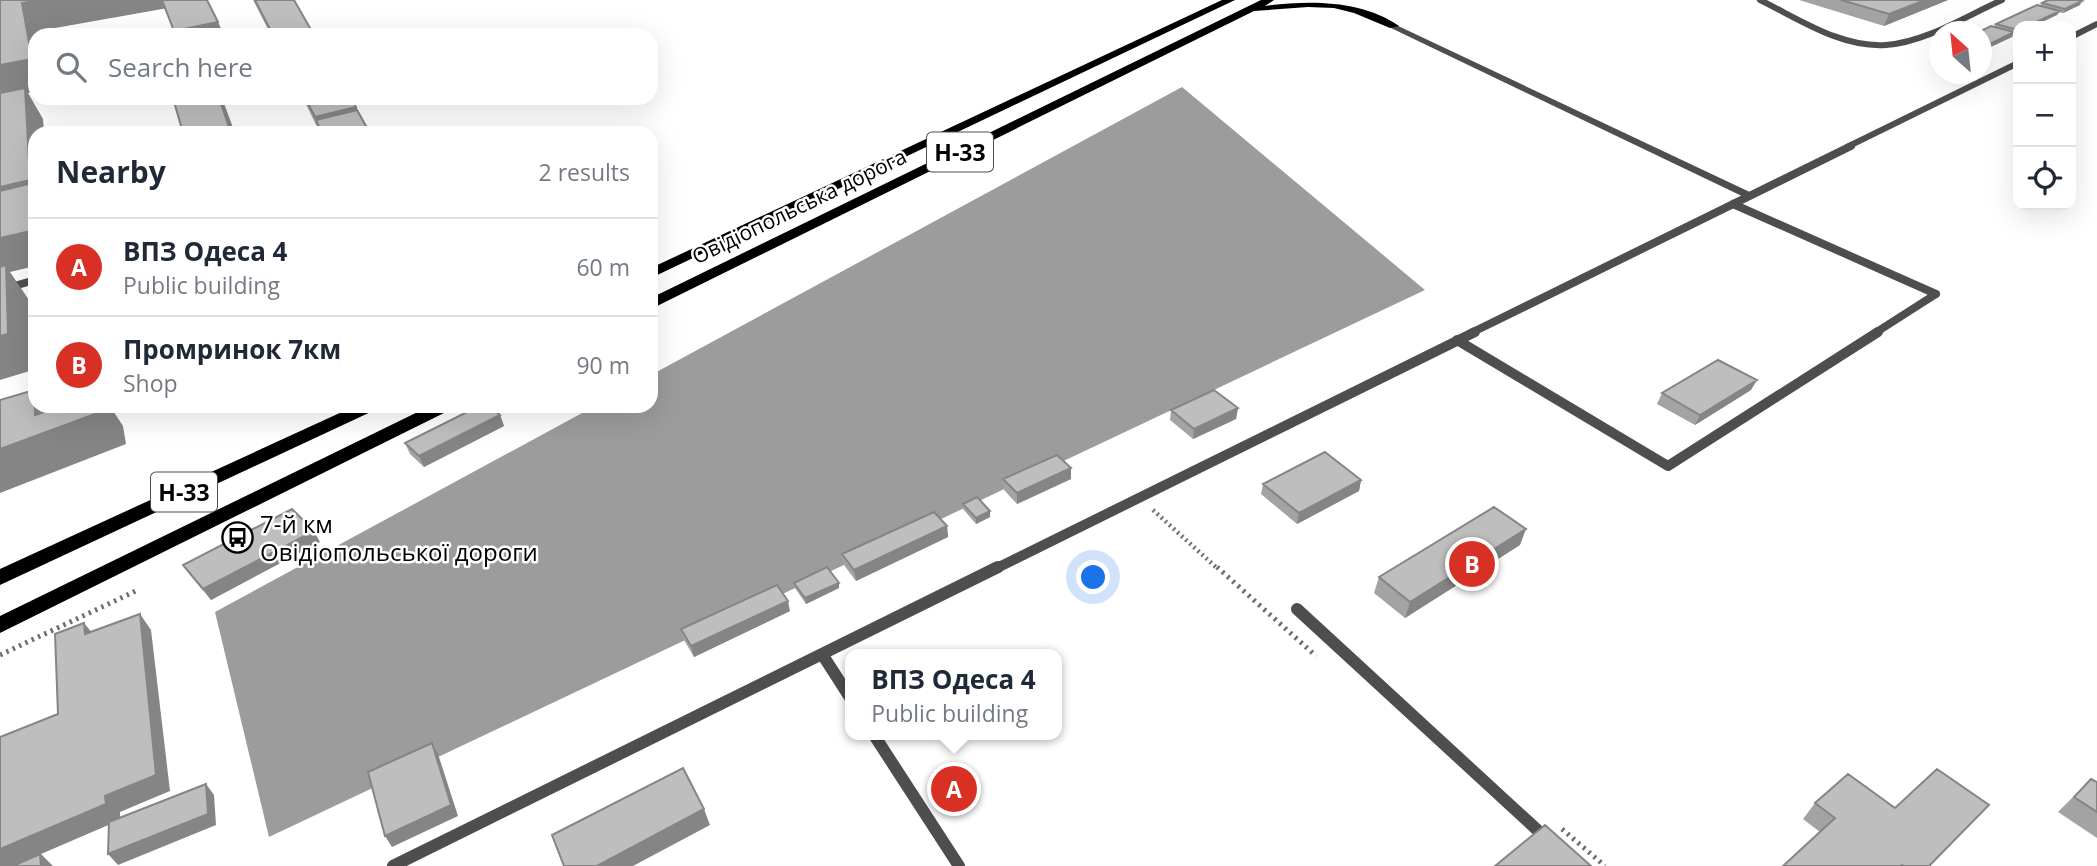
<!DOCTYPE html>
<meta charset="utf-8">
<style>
:root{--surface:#fff;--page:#f6f6f7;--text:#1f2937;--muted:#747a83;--line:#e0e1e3;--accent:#d93025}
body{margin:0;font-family:"Open Sans",sans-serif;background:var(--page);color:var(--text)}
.controls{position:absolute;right:21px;top:21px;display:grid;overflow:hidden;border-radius:14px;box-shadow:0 7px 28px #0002}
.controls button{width:63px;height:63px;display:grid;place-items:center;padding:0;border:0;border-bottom:2px solid var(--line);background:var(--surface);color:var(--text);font:35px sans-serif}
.compass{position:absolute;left:1929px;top:21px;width:63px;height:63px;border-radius:50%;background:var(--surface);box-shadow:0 7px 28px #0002;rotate:333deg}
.you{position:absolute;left:1094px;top:578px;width:24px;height:24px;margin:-18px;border:5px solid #fff;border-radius:50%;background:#1a73e8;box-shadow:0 0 0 10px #1a73e833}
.badge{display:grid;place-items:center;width:46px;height:46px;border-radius:50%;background:var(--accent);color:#fff;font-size:23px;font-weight:700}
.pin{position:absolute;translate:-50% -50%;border:4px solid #fff;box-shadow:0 2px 7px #0006}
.popup{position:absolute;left:845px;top:649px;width:217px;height:91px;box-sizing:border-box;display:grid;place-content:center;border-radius:14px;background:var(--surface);filter:drop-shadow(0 2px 5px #0005);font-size:23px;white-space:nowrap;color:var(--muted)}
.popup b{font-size:26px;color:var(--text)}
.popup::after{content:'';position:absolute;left:50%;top:100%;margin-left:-14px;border:14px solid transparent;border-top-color:var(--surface)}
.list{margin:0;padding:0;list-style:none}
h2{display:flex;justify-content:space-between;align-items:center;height:91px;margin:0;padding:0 28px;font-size:30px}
h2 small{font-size:23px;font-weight:400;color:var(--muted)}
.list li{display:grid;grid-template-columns:46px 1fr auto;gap:21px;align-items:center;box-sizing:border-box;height:98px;padding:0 28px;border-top:2px solid var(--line)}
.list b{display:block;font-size:26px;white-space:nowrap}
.list p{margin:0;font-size:23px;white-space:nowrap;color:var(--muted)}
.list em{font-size:23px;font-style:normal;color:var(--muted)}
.icon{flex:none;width:38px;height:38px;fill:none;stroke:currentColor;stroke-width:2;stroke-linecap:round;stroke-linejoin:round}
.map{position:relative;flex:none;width:2097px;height:866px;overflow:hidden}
.search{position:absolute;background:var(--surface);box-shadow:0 7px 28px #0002;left:28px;top:28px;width:630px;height:77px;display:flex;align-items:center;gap:18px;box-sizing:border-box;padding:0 24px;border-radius:21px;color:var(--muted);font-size:26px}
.panel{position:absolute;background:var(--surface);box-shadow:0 7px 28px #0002;left:28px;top:126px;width:630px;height:287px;border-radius:21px}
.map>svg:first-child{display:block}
.water{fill:#9c9c9c}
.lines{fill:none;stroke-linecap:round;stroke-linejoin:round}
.path-far1{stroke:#707070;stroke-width:4.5;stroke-dasharray:2 3.5;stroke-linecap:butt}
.path{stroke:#707070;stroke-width:5;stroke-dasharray:2.5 4.5;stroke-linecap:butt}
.lane-far3{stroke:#4e4e4e;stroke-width:6}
.lane-far2{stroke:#4e4e4e;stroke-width:8}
.lane-far1{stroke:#4e4e4e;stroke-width:10}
.lane{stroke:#4e4e4e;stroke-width:12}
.street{fill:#4e4e4e;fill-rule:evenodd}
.primary{fill:#000;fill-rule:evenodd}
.wall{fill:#a3a3a3}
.shaded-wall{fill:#858585}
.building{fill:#bebebe;stroke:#858585;stroke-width:2}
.labels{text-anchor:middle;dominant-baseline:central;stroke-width:5;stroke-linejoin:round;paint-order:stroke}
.far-street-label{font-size:21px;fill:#000;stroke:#fff}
.shield{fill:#fff;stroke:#4c4c4c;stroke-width:2}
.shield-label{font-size:23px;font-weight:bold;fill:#000}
.poi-label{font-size:24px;fill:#000;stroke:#fff;text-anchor:start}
</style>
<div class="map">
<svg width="2097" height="866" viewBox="0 0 2097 866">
<rect width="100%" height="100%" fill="#fff"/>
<path class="water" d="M1182 87 1425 290 269 837 215 612 595 406H651V375Z"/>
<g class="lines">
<path class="path-far1" d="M1153 510 1218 569"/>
<path class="path" d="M1217 567 1316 656
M0 655 138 590
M1562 829 1605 866"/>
<path class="lane-far3" d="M1760 0C1799 19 1841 48 1886 45 1926 42 1966 16 2002 0
M2071 37 2097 24
M1847 147 2018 63"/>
<path class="lane-far2" d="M1733 204 1936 294
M1471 333 1851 146
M1875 333 1936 294"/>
<path class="lane-far1" d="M1457 340 1668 466 1878 332
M995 569 1475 332"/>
<path class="lane" d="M1297 609 1546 838
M822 654 851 699
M874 735 959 866
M393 866 998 567"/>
<path class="street" d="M1394 24 1754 194 1755 196 1750 199 1746 198 1391 28 1390 26Z
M35 276V284L0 294V286Z"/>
<path class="primary" d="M1222 0H1235L651 278V268Z
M1261 0H1274L1265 6C1309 0 1362 0 1399 26L1390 28 1354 13 1334 8 1308 7 1254 11 651 309V298Z
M355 406H378L375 410 0 585V569Z
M430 406H453L450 410 0 633V616Z"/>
</g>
<path class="wall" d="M253 0H294L314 35H271Z
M1799 0H1948L1884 26Z
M2042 3 2080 5 2063 13 2059 12 2057 15 2018 26V33L2016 34H2013L2012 37 1982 51V32L1994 27 1996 24 2040 6Z
M1940 50V58L1933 56 1935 52Z
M303 98H351L370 133H320Z
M1751 390 1695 425 1657 404 1662 393Z
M1238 408 1236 419 1193 439 1170 420 1171 410Z
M500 415 504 426 424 467 410 454 405 443Z
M1071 468V479L1017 504 1004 490 1003 479Z
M1361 480 1359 491 1297 524 1261 494 1263 484Z
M963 504 990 511V517L976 524 963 509Z
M947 526 948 537 856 581 844 565 842 554Z
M320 542 211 600 191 576 183 565Z
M1520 545 1405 618 1374 593 1379 577Z
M794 583H839V588L806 604 795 588Z
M790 611 694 657 684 640 681 629Z
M2091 779 2097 782V838L2058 812Z
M1815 803 1895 808 1989 805 1930 866H1783L1820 832 1803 819Z"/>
<path class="shaded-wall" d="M41 0H164L168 8 38 31V35H35V92L28 93 43 119 44 133H35V266L10 272 29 300 33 370 0 380V65L22 3Z
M1925 0H1948L1884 26 1889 14Z
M2082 1 2080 5 2063 13 2065 9Z
M2060 11 2057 15 2034 26H2027Z
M218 22 224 35H176L174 31Z
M2014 32 2012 37 1982 51V48Z
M219 98H222L235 133H231Z
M356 107 366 133H322L315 117Z
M1757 380 1751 390 1695 425 1700 415Z
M34 390 35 406H46L58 423 103 406H110L123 426 126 444 0 493V449L35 415Z
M1238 408 1236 419 1193 439 1194 429Z
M500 415 504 426 424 467 419 456Z
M1071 468V479L1017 504V493Z
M1361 480 1359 491 1297 524 1299 513Z
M990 511V517L976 524V518Z
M947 526 948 537 856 581 854 570Z
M1526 529 1520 545 1405 618 1410 602Z
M314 531 320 542 211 600 203 589Z
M839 583V588L806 604 805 598Z
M788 601 790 611 694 657 691 646Z
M140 614 151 630 170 791 120 812V820L41 854 53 866H0V849L105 796Z
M84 623 97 639 85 634Z
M432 743 438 754 458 816 392 847 385 836Z
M206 784 214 795 216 825 118 865 108 854Z
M704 809 710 825 633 866H597Z"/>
<path class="building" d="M0 0H41L22 3 32 59 0 65Z
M162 0H207L218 22 174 31Z
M255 0H294L314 35H273Z
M1841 0H1925L1889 14Z
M2048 0H2078L2082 1 2065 9 2042 3Z
M2037 5 2060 11 2027 26H2018V30L1996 24Z
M1991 26 2014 32 1982 48V32H1979Z
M25 88 30 180 0 187V93Z
M173 98H219L231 133H183Z
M305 98H351L356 107 315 117Z
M357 110 370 133H322L316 120Z
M32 183 35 230 0 238V191Z
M6 265 8 334 0 336V267Z
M1718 360 1757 380 1700 415 1662 393Z
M34 390 35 415 61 406H103V411L0 449V400Z
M1214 390 1238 408 1194 429 1171 410Z
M479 406H489L500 415 419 456 405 443Z
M1325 452 1361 480 1299 513 1263 484Z
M1057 455 1071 468 1017 493 1003 479Z
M977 497 990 511 976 518 963 504Z
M1494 507 1526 529 1410 602 1379 577Z
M292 509 314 531 203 589 183 565Z
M934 512 947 526 854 570 842 554Z
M827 567 839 583 805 598 794 583Z
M777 585 788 601 691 646 681 629Z
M140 614 156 775 105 796 106 804 0 849V737L58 714 55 634 84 623 85 634Z
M432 743 451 805 385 836 368 772Z
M683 768 704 809 597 866H564L552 835Z
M1937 769 1989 805 1929 866H1904L1902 865 1901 866H1783L1835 818 1815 803 1848 774 1895 808Z
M2091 779 2097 782V812L2074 797Z
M206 784 208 814 108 854 109 822Z
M1545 825 1591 866H1495Z
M40 854 41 866H13Z"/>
<defs>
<symbol id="bus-ring" viewBox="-11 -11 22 22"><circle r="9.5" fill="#fff" stroke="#000" stroke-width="1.5"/><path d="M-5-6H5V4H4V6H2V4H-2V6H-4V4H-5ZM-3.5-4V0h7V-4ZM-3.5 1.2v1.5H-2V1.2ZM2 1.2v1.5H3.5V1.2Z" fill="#000"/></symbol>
</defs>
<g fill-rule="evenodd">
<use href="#bus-ring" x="220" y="520" width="35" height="35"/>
</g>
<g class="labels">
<g class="far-street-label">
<text transform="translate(799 206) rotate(-26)">Овідіопольська дорога</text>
</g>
<g class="shield">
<rect x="927" y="132.5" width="66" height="39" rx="5"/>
<rect x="151" y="472.5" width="66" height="39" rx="5"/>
</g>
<g class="shield-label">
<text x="960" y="152">Н-33</text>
<text x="184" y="492">Н-33</text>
</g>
<g class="poi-label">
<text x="260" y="523">7-й км<tspan x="260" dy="28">Овідіопольської дороги</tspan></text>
</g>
</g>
</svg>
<div class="controls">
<button>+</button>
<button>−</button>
<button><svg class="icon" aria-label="locate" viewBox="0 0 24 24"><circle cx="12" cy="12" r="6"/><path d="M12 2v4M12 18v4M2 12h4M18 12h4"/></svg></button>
</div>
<svg class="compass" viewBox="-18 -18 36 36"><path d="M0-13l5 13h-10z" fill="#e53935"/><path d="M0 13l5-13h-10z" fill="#747a83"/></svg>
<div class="you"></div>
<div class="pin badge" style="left:954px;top:789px">A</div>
<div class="popup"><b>ВПЗ Одеса 4</b>Public building</div>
<div class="pin badge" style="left:1472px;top:564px">B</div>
<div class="search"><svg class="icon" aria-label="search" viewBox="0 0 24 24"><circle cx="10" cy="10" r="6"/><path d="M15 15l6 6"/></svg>Search here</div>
<section class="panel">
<h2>Nearby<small>2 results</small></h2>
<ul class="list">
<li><span class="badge">A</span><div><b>ВПЗ Одеса 4</b><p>Public building</p></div><em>60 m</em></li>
<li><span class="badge">B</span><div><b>Промринок 7км</b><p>Shop</p></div><em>90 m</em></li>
</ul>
</section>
</div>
